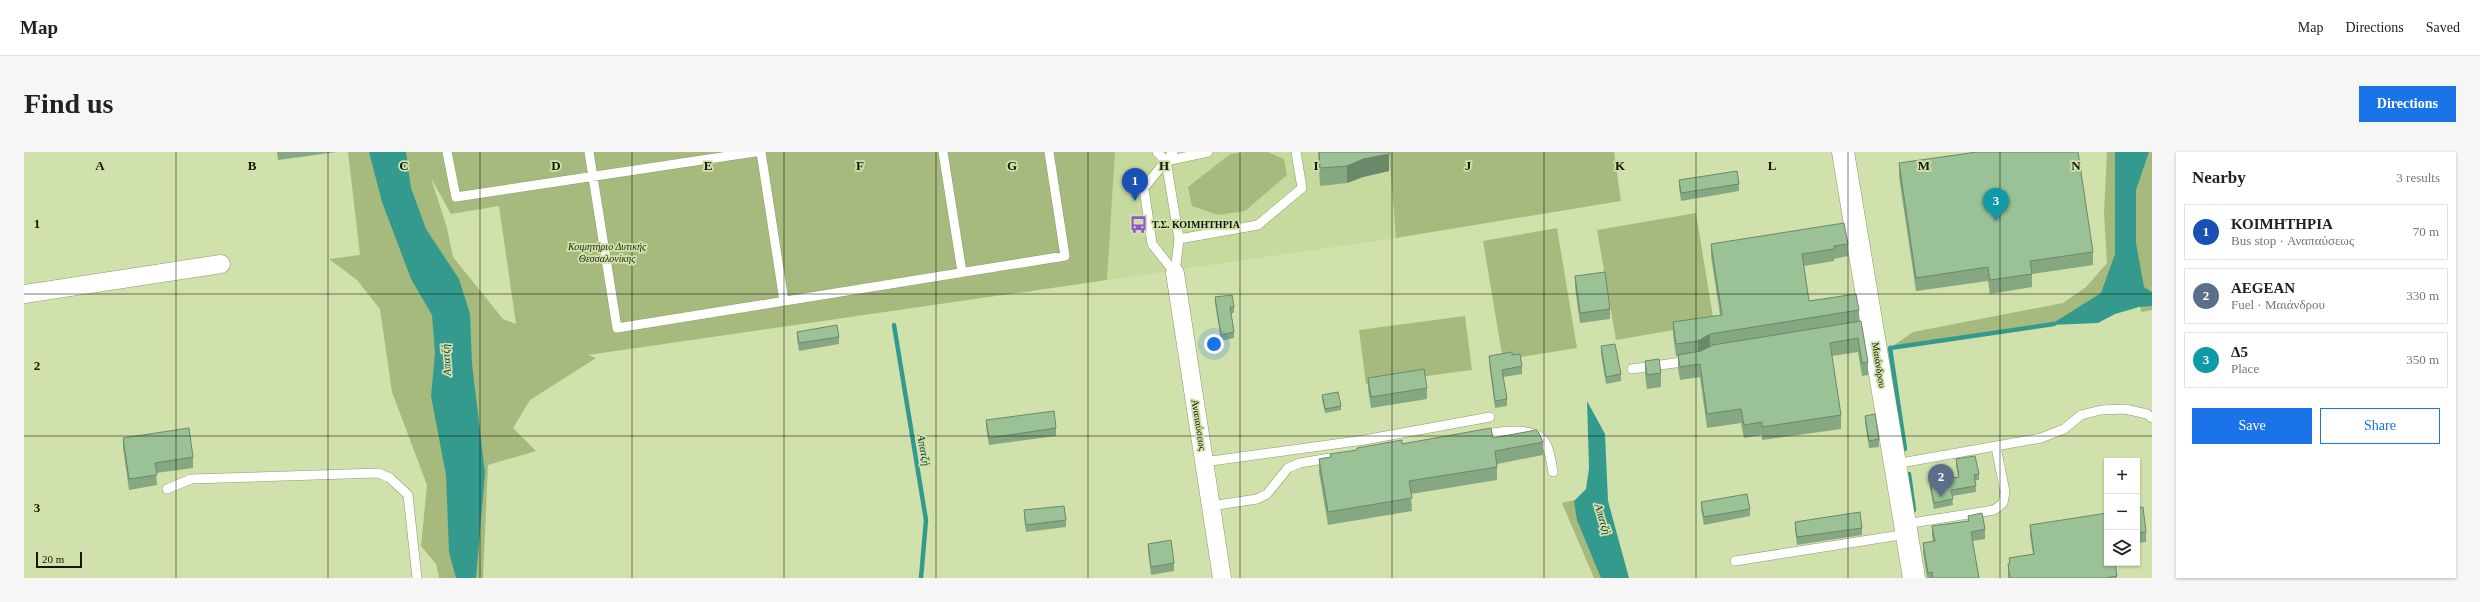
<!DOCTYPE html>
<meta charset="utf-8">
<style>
:root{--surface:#fff;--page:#f6f6f6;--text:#222;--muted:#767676;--line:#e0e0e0;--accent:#1a73e8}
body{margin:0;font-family:Georgia,serif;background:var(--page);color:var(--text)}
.controls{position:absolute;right:12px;bottom:12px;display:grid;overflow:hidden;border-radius:0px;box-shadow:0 1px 3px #0004}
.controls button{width:36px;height:36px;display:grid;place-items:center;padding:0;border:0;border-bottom:1px solid var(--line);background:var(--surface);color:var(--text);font:20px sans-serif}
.scale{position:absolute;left:12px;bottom:10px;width:46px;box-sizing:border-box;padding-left:4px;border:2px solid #111704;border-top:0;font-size:11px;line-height:14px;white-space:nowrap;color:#111704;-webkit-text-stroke:3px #d0e1ac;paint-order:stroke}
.you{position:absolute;left:1190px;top:192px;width:14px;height:14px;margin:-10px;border:3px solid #fff;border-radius:50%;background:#1a73e8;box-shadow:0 0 0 6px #1a73e833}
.badge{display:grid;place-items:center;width:26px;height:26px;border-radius:50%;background:var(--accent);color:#fff;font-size:13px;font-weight:700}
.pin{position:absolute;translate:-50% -33px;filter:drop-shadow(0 1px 2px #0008)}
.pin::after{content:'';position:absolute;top:21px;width:14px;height:12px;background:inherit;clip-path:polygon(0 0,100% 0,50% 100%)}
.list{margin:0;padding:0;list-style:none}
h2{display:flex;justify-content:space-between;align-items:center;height:52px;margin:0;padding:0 16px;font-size:17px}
h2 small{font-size:13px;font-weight:400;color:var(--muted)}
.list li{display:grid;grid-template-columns:26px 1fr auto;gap:12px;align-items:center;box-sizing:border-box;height:56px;margin:0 8px 8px;padding:0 8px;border:1px solid var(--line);border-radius:0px}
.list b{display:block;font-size:15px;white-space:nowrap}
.list p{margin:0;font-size:13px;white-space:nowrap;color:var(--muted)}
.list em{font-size:13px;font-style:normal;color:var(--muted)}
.actions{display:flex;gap:8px;padding:12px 16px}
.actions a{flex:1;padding:9px 0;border:1px solid var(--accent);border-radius:0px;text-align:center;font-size:14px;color:var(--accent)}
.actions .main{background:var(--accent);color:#fff}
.icon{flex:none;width:22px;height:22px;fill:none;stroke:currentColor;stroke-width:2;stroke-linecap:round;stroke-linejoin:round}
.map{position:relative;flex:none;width:2128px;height:426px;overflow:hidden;border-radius:0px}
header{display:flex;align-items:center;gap:24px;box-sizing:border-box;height:56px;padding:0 20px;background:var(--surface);border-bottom:1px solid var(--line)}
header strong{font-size:19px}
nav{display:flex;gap:22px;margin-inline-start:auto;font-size:14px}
.intro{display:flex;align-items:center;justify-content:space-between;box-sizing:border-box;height:96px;padding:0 24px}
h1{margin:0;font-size:28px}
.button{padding:10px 18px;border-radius:0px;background:var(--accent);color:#fff;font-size:14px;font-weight:700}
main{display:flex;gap:24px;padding:0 24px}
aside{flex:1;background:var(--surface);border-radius:0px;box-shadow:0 1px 3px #0004}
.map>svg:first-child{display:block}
.built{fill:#c6da9d}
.green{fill:#a7ba7d;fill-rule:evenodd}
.water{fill:#349a8d}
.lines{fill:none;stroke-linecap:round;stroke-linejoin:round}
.stream{stroke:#349a8d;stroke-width:4.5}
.service-casing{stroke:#8c9c69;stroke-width:10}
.minor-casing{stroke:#8c9c69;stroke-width:19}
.secondary-casing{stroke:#8c9c69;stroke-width:23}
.service{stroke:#fff;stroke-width:9}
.minor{stroke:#fff;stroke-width:18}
.secondary{stroke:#fff;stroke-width:22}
.wall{fill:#85a782}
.shaded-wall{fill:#6c886a}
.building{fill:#9bc297;stroke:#6c886a}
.grid{fill:none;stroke:#111704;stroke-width:1;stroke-opacity:0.55}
.labels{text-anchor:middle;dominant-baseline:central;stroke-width:3.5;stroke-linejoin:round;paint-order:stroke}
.poi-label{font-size:10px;font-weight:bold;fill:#111704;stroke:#d0e1ac;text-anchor:start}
.park-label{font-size:10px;font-style:italic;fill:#252d0f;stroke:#d0e1ac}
.street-label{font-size:10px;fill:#111704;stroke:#d0e1ac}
.water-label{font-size:11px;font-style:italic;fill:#04352f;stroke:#d0e1ac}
.grid-label{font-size:13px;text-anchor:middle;font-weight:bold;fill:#111704;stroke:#d0e1ac;stroke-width:3.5;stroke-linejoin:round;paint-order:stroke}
</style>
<header>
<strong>Map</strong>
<nav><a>Map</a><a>Directions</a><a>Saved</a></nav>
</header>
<div class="intro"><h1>Find us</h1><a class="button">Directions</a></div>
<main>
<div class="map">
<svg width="2128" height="426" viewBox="0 0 2128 426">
<rect width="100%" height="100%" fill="#d0e1ac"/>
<path class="built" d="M1091 0H1365L1372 86 1083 128Z"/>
<path class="green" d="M324 0H1091L1083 128 564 203 572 206 506 248 489 276 512 299 464 313 459 426H415L412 412 397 394 403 333 368 240 356 157 333 128 305 107 336 103ZM407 26 427 62 475 54 492 172 479 167 429 105 423 76Z
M1221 0H1244L1260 7 1263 23 1221 59 1194 63 1168 54 1164 35 1206 2Z
M1365 0H1590L1597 49 1372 86Z
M2083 0H2128V158L2117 160 2112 131 2085 163 1866 196 1889 180 2039 151 2062 135 2083 111 2080 61Z
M1672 61 1690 171 1592 188 1573 78Z
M1533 76 1553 196 1479 208 1459 89Z
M1441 164 1448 218 1342 232 1335 178Z
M1563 345 1600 426H1570L1538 351Z"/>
<path class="water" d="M345 0H382L387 36 402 77 435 127 446 162 448 212 461 321 452 426H432L425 400 422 323 407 244 411 201 408 163 387 127 358 50Z
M2091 0H2125L2112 38V91L2120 135 2128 140V154L2115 155 2091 162 2074 171 2026 173 2077 141 2091 102Z
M1563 249 1581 282 1584 349 1605 426H1577L1553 368 1550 349 1562 337 1565 316Z"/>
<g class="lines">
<path class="stream" d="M870 173 902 368 897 426
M1881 297 1866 196 2030 172
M1885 322 1890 358"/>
<defs>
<path id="service" d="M423 0 432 45 731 0
M565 0 593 176 1041 104 1025 0
M737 0 760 149
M919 0 938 120
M1133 0 1142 9 1155 87 1151 121
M1149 0 1120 36 1128 92 1151 121
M1142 9 1184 0
M1155 87 1234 73 1278 36 1272 0
M1608 217 1665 209
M1457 283C1472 280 1506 274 1518 287 1526 294 1527 311 1529 320
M1180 310 1340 288 1466 265
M1871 312 2017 286 2040 277 2057 263 2077 258 2101 257 2123 262 2128 266
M143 337 167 327 354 321 366 326 384 343 393 426
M1187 354 1233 347 1243 342 1264 316 1276 311 1306 306
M1881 372 1970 358 1979 351 1981 340 1972 295
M1711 409 1883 382"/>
<path id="minor" d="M1151 121 1198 426
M0 142 197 112"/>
<path id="secondary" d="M1819 0 1890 426"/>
</defs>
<use href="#service" class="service-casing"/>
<use href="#minor" class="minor-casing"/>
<use href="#secondary" class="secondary-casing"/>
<use href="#service" class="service"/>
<use href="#minor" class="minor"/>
<use href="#secondary" class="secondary"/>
</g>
<path class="wall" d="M253 0H313L254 8Z
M1294 0H1365V19L1339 25 1323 31 1296 34Z
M1875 11 2069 100V113L2008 122V135L1966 142 1964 129 1892 139 1875 25Z
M1655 28 1715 32V39L1657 49 1655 35Z
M1687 92H1824V104L1810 107V109L1780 114 1785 149 1835 158V169L1844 210V223L1838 224 1834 200 1808 204 1817 263V277L1738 288V283L1720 286 1717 271 1683 276 1676 225 1656 228 1654 216V204H1652L1649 183V170L1696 163 1687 104Z
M1551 124 1586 157V167L1556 171 1551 135Z
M1191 145 1210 155V161H1207L1210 180V186L1197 189 1191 151Z
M773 180 815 185V192L775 199 773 187Z
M1577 194 1597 222V229L1582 232 1577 202Z
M1488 203 1498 214V222L1479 225 1483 247V254L1471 256 1465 211V204Z
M1621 209 1637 221V235L1623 237 1621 223Z
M1344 226 1403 236V247L1347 256 1344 237Z
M1298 243 1317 254V258L1301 261 1298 247Z
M1841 264 1855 287V295L1845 296 1841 271Z
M962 268 1032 276V284L965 293 962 275Z
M99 286 169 305V316L132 321 133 333 105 338 99 296Z
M1519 290V303L1473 312V328L1387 342 1388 359 1304 373 1295 320V307L1306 305V302L1378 292Z
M1932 307 1955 322V328H1951L1952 340 1928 344 1929 353 1910 357 1906 336V330L1934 325 1932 313Z
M1677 350 1726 357V364L1680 373 1677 357Z
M2113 356 2122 380V390L2113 391Z
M1000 358 1042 368V375L1002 380 1000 366Z
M1944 364 1961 377V387L1948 389 1955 426H1903L1899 401V391L1909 390 1908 384V374L1944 369Z
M1771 370 1838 376V383L1773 393 1771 378Z
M2006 373 2093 424V426H1984V412H1985V406L2009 402 2006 383Z
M1124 392 1150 411V419L1127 423 1124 399Z"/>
<path class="shaded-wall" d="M1365 2V19L1339 25 1323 31V14L1339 7Z
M1686 182V195L1674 201V189Z"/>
<path class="building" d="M1295 0H1365V2L1339 7 1323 14 1296 16Z
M1953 0H2054L2069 100 2006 109 2008 122 1966 128 1964 115 1892 126 1875 11Z
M1713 19 1715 32 1657 41 1655 28Z
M1820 71 1824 92 1810 94V97L1778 102 1785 149 1832 142 1835 158 1686 182 1674 189 1652 192 1649 170 1698 163 1687 92Z
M1581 120 1586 157 1556 161 1551 124Z
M1208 143 1210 155H1206L1210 180 1197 183 1191 145Z
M1837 169 1844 210 1838 211 1834 186 1806 191 1817 263 1738 275V270L1720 273 1717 257 1683 262 1676 212 1656 215 1654 203 1677 199 1689 193Z
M813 173 815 185 775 191 773 180Z
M1591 192 1597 222 1582 225 1577 194Z
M1488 200V203L1496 202 1498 214 1478 218 1483 247 1471 249 1465 204Z
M1635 207 1637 221 1623 223 1621 209Z
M1400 217 1403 236 1347 245 1344 226Z
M1314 240 1317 254 1301 257 1298 243Z
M1030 259 1032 276 965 286 962 268Z
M1851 262 1855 287 1845 289 1841 264Z
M165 276 169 305 131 311 133 323 105 327 99 286Z
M1467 276 1469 286 1512 278 1515 281 1519 290 1471 299 1473 315 1385 329 1388 346 1304 360 1295 307 1307 305 1306 302 1333 298V296L1378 288V292Z
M1951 304 1955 322 1950 323 1952 334 1927 338 1929 347 1910 351 1906 330 1935 325 1932 307Z
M1723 342 1726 357 1680 365 1677 350Z
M1040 354 1042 368 1002 373 1000 358Z
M2119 355 2122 380 2113 381V356Z
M1836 360 1838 376 1773 385 1771 370Z
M1958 361 1961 377 1947 380 1955 426H1909L1908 420 1904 421 1899 391 1911 389 1908 374 1945 369 1944 364Z
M2083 361V411H2091L2093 424 2081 426H1986L1984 412 1986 411 1985 406 2010 402 2006 373Z
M1147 388 1150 411 1127 415 1124 392Z"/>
<path class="grid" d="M152 0V426M304 0V426M456 0V426M608 0V426M760 0V426M912 0V426M1064 0V426M1216 0V426M1368 0V426M1520 0V426M1672 0V426M1824 0V426M1976 0V426M0 142H2128M0 284H2128"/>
<defs>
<symbol id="bus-bare" viewBox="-9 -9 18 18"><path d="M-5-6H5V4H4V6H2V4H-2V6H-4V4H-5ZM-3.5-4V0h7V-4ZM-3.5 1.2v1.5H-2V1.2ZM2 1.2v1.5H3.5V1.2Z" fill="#8f57cf" stroke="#d0e1ac" stroke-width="2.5" paint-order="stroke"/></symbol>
</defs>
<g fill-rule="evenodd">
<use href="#bus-bare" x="1102" y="60" width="25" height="25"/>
</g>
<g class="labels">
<g class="poi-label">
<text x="1128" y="72">Τ.Σ. ΚΟΙΜΗΤΗΡΙΑ</text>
</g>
<g class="park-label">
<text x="583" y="94">Κοιμητήριο Δυτικής<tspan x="583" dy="12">Θεσσαλονίκης</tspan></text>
</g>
<g class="street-label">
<text transform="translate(1855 213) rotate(81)">Μαιάνδρου</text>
<text transform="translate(1175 273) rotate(81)">Αναπαύσεως</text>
</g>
<g class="water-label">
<text transform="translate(422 208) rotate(-94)">Απατζή</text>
<text transform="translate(900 298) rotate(80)">Απατζή</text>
<text transform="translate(1579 367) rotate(73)">Απατζή</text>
</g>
</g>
<g class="grid-label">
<text x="76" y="18">A</text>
<text x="228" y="18">B</text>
<text x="380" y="18">C</text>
<text x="532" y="18">D</text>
<text x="684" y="18">E</text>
<text x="836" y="18">F</text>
<text x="988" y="18">G</text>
<text x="1140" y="18">H</text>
<text x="1292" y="18">I</text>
<text x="1444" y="18">J</text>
<text x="1596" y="18">K</text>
<text x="1748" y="18">L</text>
<text x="1900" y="18">M</text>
<text x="2052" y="18">N</text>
<text x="13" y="76">1</text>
<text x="13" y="218">2</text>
<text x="13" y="360">3</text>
</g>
</svg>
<div class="controls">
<button>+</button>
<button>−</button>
<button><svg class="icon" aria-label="layers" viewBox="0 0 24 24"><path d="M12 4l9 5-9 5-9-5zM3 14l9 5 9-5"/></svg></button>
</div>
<div class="scale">20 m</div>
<div class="you"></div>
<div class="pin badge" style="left:1111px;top:49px;background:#1a4fb4">1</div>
<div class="pin badge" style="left:1917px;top:345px;background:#5c6f8a">2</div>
<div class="pin badge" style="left:1972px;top:69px;background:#0f9aa8">3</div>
</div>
<aside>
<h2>Nearby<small>3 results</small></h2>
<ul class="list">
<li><span class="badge" style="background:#1a4fb4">1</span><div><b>ΚΟΙΜΗΤΗΡΙΑ</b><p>Bus stop · Αναπαύσεως</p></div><em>70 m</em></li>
<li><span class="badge" style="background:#5c6f8a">2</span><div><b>AEGEAN</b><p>Fuel · Μαιάνδρου</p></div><em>330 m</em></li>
<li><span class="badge" style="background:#0f9aa8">3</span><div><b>Δ5</b><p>Place</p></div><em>350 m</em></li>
</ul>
<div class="actions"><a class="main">Save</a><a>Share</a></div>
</aside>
</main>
